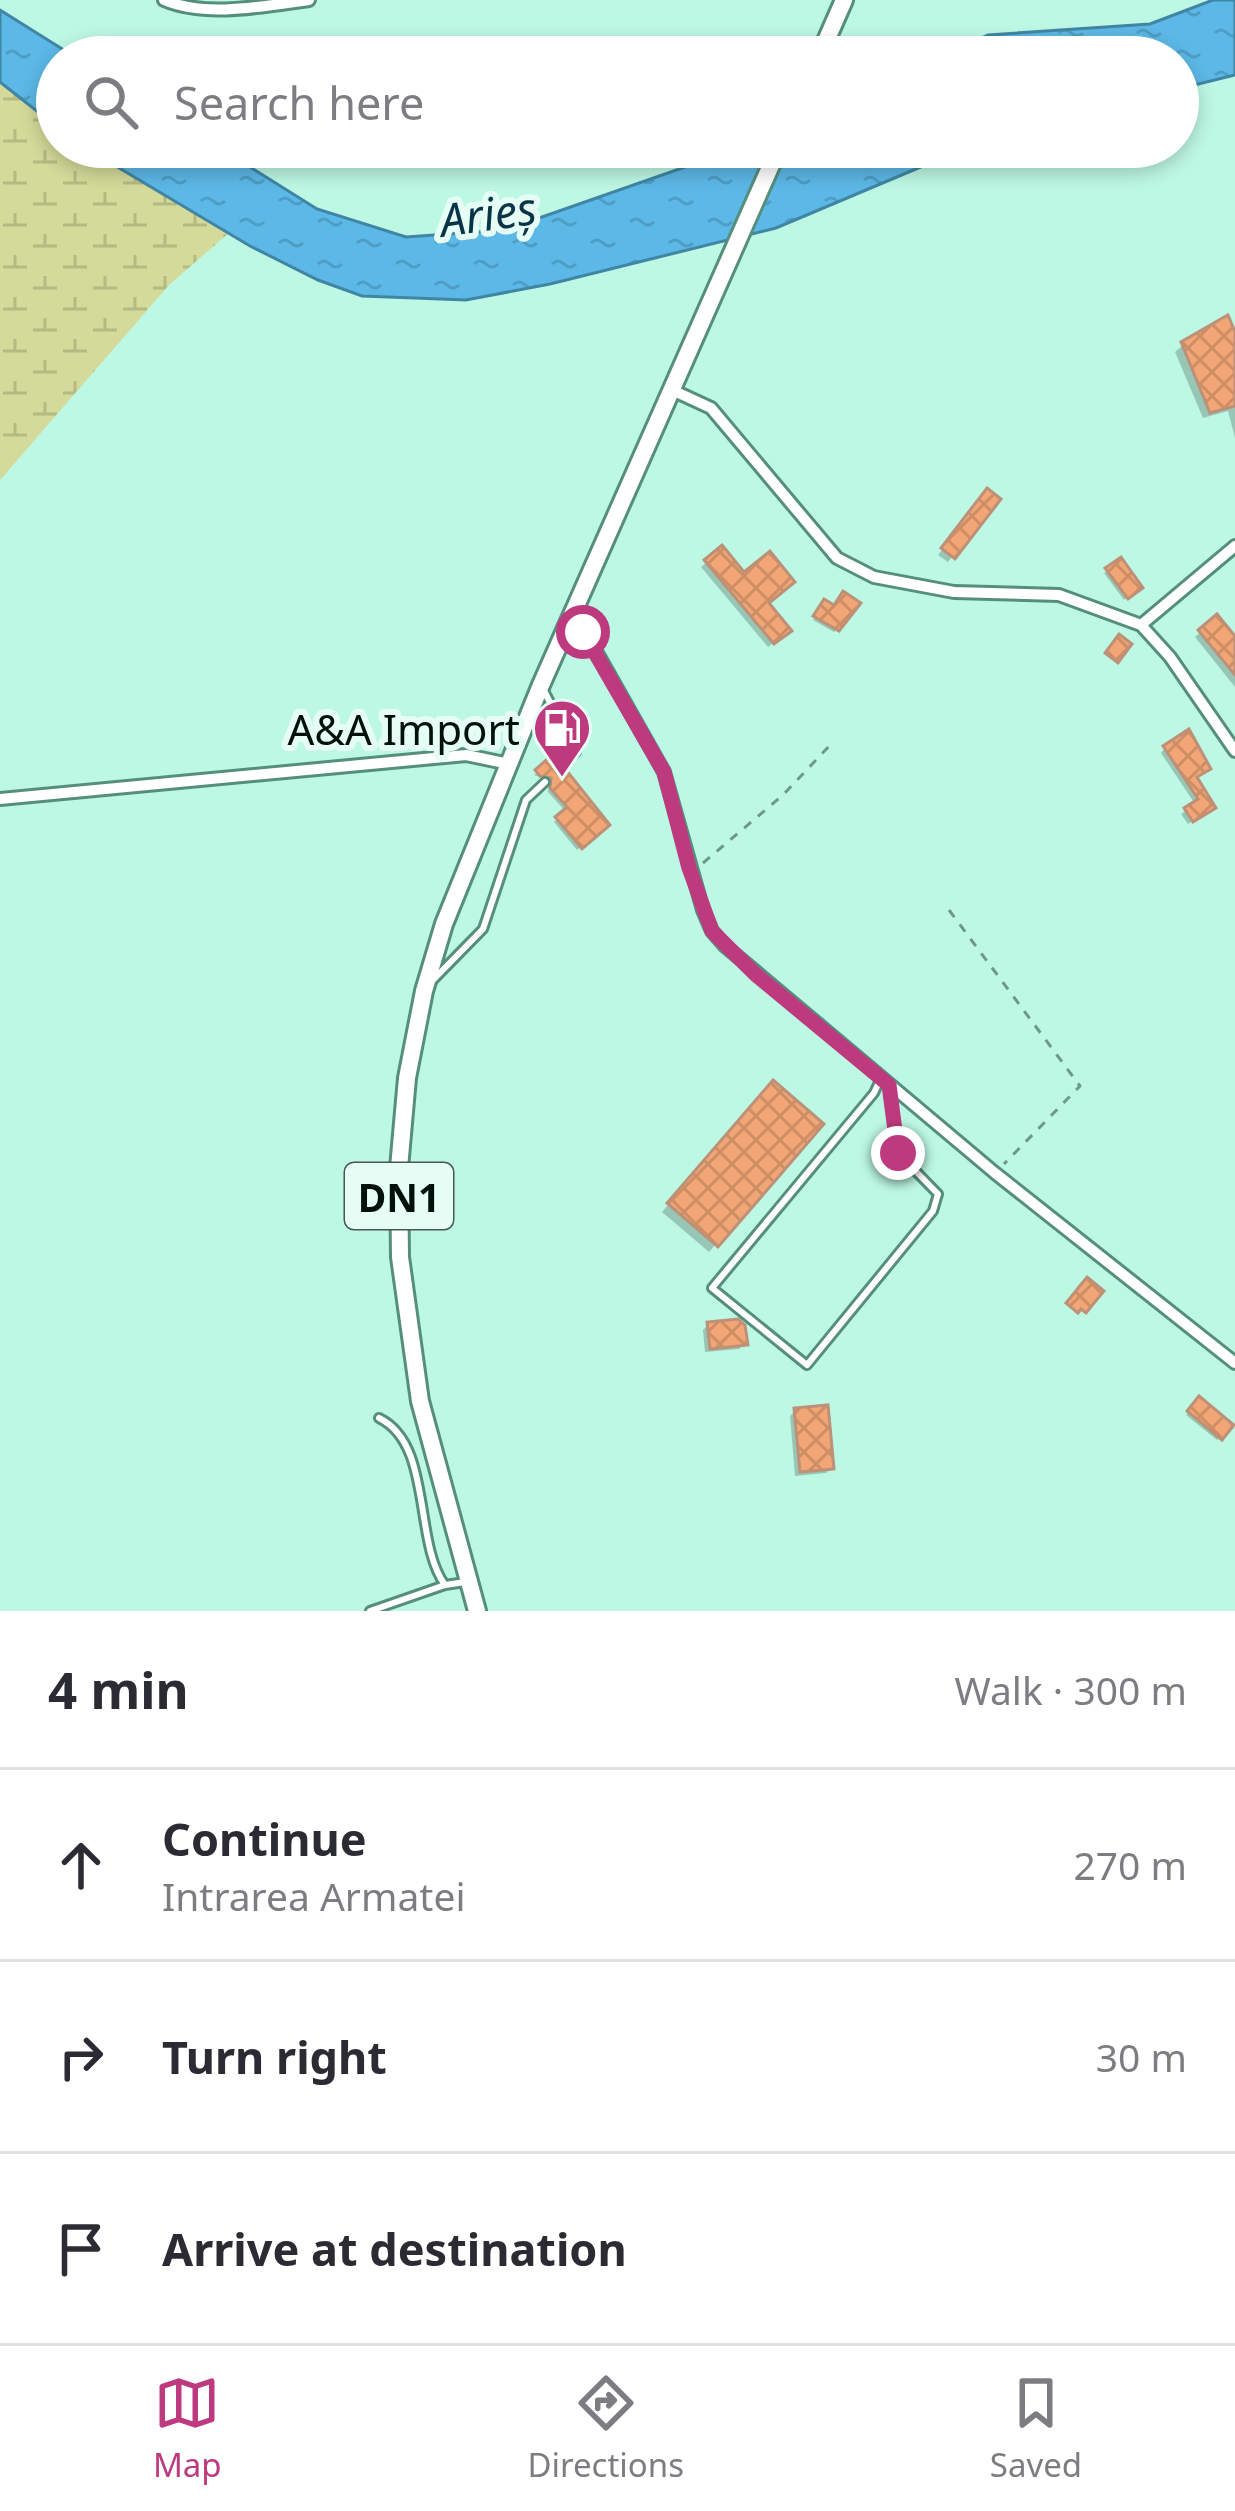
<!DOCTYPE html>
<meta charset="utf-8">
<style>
:root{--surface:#fff;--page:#f2f2f3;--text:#2b2b33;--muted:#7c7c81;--line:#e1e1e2;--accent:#be3a7e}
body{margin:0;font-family:"Noto Sans",sans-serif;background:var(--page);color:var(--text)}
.stop{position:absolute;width:36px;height:36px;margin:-27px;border:9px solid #be3a7e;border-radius:50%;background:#fff}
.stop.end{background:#be3a7e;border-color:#fff;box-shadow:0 3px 12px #0008}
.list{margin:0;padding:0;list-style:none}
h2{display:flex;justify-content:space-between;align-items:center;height:156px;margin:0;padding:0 48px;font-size:51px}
h2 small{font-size:39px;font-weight:400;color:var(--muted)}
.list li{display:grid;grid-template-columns:78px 1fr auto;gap:36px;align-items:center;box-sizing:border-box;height:192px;padding:0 48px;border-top:3px solid var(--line)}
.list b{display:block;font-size:45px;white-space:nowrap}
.list p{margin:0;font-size:39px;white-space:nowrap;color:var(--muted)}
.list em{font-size:39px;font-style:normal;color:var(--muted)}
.icon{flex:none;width:66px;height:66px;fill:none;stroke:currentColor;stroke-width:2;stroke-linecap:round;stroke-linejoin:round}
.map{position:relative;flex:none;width:1235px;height:1611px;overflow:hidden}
.search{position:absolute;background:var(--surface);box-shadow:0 6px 18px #0003;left:36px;right:36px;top:36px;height:132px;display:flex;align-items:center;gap:30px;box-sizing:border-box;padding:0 42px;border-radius:66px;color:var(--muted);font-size:45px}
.sheet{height:732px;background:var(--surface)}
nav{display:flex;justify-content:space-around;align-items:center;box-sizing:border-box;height:168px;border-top:3px solid var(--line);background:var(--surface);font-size:33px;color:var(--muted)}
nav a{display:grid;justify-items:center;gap:6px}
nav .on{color:var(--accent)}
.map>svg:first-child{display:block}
.wetland{fill:url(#wetland-marsh)}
.water{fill:url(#water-ripples);stroke:#4086a4;stroke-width:3}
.shadow{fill:#0003}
.building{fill:url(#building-cross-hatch);stroke:#bd9177;stroke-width:3}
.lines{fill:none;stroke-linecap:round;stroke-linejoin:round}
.service-casing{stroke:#558e7d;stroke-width:12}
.minor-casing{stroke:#558e7d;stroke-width:16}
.primary-casing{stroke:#558e7d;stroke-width:22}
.path{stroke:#6e988a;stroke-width:3;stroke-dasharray:9 9;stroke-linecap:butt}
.service{stroke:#fff;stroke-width:6}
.minor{stroke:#fff;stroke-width:10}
.primary{stroke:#fff;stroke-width:16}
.route{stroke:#be3a7e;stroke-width:15}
.labels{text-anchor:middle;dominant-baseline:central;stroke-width:12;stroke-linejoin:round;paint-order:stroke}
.shield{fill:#e6fdf5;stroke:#455851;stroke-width:3}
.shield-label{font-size:39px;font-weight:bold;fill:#00110b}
.poi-label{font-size:42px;fill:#00110b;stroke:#e6fdf5;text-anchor:end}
.water-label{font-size:45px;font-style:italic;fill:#093346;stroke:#e6fdf5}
</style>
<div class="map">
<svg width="1235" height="1611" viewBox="0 0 1235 1611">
<defs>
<pattern id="wetland-marsh" width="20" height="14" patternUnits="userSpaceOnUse" patternTransform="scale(3)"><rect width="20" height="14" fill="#d4da99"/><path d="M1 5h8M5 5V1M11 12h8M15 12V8" fill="none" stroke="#b4ba82"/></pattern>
<pattern id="water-ripples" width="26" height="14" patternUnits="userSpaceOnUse" patternTransform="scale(3)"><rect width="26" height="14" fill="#5cb8e6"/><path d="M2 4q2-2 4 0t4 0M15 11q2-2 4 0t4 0" fill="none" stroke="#4e9dc4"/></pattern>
<pattern id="building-cross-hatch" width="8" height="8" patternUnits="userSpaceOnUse" patternTransform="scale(3)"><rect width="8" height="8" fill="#f2a676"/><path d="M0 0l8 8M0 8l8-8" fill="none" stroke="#ce8e65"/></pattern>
</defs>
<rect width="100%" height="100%" fill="#bdf8e5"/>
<path class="wetland" d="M0 82 57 127V147H84L230 232 169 285 0 480Z"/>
<path class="water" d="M1213 0H1235V75L1178 89V57H940L988 35 1150 24Z
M0 10 75 57H57V127L0 82Z
M84 147H218L317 209 406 237 505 230 742 147H968L776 228 550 284 466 300 362 296 318 280 250 246Z"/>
<path class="shadow" d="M1235 340V438L1228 411 1203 418 1175 352 1183 345Z
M983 497 997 500 948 562 938 555Z
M722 550 766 604 784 635 768 647 701 567Z
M1120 561 1139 587 1124 600 1104 573Z
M857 603 834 632 813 620 821 605 834 608Z
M1216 619 1235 642V687L1195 637Z
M1165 748 1194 778 1208 812 1188 824 1181 814 1195 804 1161 753Z
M553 759 554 772 606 825 577 850 554 822 566 812 548 792 549 780 534 775Z
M766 1092 819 1125 709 1252 662 1212Z
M708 1325 744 1344 739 1349 705 1352 703 1330Z
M1199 1400 1230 1425 1217 1440 1186 1415Z
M795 1411 831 1468 826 1473 795 1476 790 1416Z"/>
<path class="building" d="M1228 315 1235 332V406L1210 413 1181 342Z
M987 488 1001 499 955 559 941 548Z
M722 545 744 572 770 551 795 582 769 603 792 631 774 644 704 560Z
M1121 557 1143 588 1128 599 1105 568Z
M843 591 861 603 839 631 813 616 824 599 834 605Z
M1217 614 1235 636V675L1198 630Z
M1119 634 1132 644 1118 663 1105 653Z
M1189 729 1211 769 1197 777 1216 808 1193 822 1184 808 1198 799 1163 746Z
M553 754 558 760 557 769 567 771 610 825 582 849 555 817 567 807 550 788 551 778 540 776 535 770Z
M773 1080 824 1124 718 1247 667 1203Z
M1087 1277 1104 1291 1086 1313 1081 1309 1078 1313 1066 1303Z
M738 1319 745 1325 748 1345 710 1349 707 1322Z
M1199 1396 1234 1425 1222 1440 1187 1411Z
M828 1405 834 1469 800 1472 794 1408Z"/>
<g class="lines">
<defs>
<path id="service" d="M542 687 576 752 563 765
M434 979 483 929 526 800 545 782
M881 1078 874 1093 712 1288 807 1365 933 1211 938 1194 898 1153 889 1086
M379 1418C433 1444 413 1541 445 1585
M370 1611 445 1585 465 1582"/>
<path id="minor" d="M164 0C206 18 264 6 309 0
M672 390 711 408 837 558 874 577 954 592 1059 595 1141 625 1170 657 1235 751
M570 622 589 639 664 772 703 910 712 931 725 946 995 1173 1235 1363
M1141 625 1235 546
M0 799 466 755 509 764"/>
<path id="primary" d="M819 57 844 0
M477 1611 420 1401 400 1257 399 1168 407 1078 424 991 444 924 541 685 779 147"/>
</defs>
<use href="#service" class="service-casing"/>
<use href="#minor" class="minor-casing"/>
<use href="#primary" class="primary-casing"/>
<path class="path" d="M703 863 783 795 833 742
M949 910 1080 1086 1004 1164"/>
<use href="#service" class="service"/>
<use href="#minor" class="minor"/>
<use href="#primary" class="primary"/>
</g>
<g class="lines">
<path class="route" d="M583 632 664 772 689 868 712 931 755 974 889 1085 898 1153"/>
</g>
<defs>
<symbol id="fuel-pin" viewBox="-11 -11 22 30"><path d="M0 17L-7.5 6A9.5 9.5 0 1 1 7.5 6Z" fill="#be3a7e" stroke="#e6fdf5"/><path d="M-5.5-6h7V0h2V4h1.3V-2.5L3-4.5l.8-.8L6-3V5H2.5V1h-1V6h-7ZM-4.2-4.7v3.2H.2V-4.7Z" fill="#fff"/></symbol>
</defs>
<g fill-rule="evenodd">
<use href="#fuel-pin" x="529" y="695" width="66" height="90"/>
</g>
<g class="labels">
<rect class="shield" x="345" y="1163" width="108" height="66" rx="9"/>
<g class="shield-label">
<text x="399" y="1196">DN1</text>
</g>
<g class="poi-label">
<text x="520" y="728">A&amp;A Import</text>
</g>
<g class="water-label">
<text transform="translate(488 213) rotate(-8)">Arieș</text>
</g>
</g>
</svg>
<div class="stop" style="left:583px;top:632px"></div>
<div class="stop end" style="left:898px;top:1153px"></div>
<div class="search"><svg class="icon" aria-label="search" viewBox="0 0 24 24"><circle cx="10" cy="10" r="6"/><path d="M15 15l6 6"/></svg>Search here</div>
</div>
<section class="sheet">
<h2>4 min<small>Walk · 300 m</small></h2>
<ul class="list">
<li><svg class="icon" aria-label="ahead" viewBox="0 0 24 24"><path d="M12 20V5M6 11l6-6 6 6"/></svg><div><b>Continue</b><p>Intrarea Armatei</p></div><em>270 m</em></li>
<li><svg class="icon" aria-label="right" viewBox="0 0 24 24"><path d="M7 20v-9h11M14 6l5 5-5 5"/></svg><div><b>Turn right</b></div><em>30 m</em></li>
<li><svg class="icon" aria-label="arrive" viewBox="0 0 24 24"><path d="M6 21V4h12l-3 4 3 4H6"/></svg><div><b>Arrive at destination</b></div></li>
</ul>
</section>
<nav>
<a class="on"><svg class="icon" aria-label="map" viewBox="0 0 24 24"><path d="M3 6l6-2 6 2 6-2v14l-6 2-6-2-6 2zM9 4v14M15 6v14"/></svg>Map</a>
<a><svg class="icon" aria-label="directions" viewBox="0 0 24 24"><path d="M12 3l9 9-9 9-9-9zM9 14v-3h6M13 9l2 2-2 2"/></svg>Directions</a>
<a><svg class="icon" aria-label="saved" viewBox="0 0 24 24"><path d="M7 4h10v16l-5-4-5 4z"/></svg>Saved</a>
</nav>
